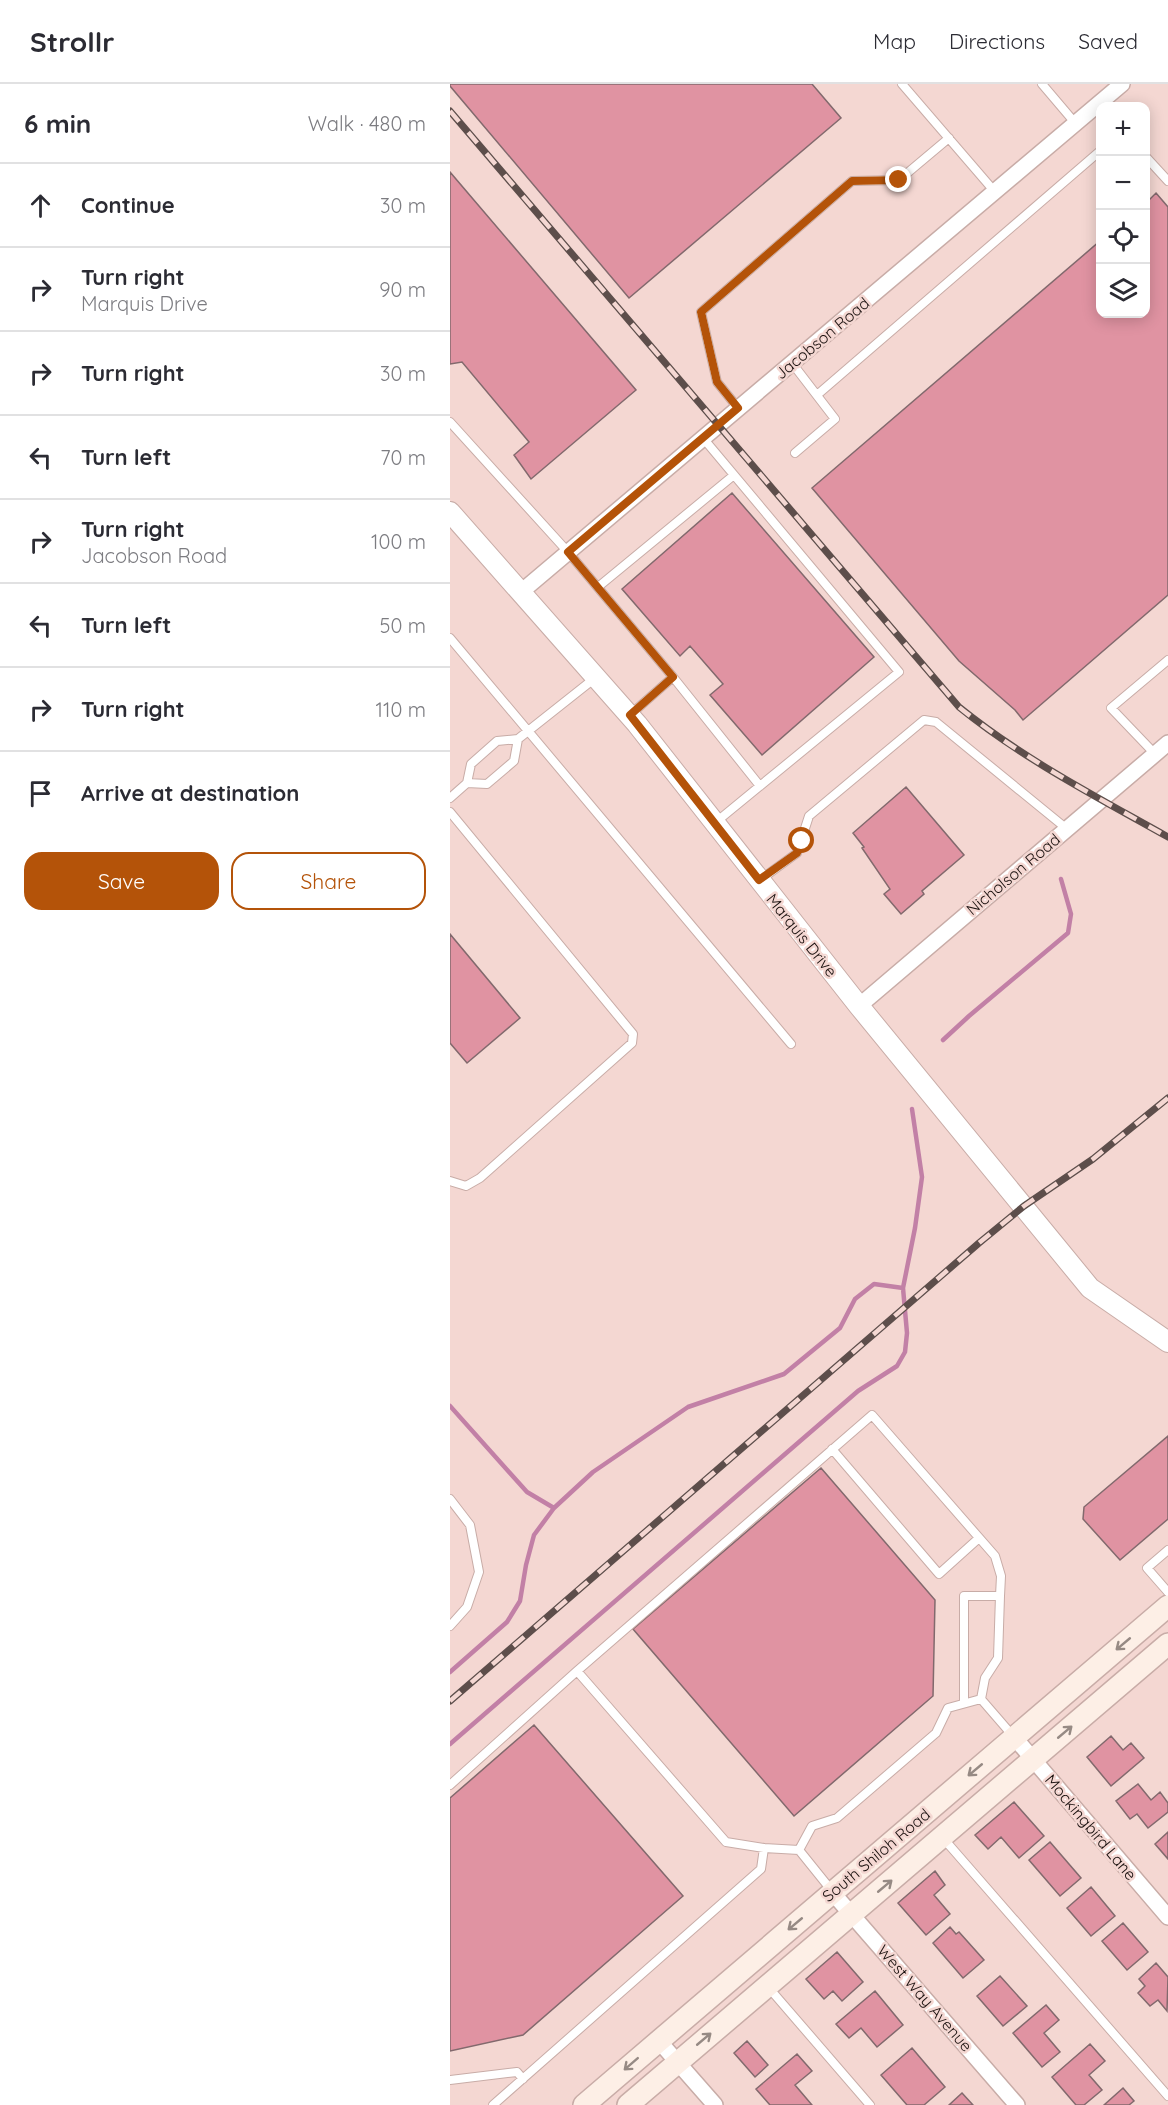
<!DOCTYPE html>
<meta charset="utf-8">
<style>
:root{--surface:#fff;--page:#f2f2f3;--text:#2b2b33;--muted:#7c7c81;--line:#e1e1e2;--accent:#b45309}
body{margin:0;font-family:Quicksand,sans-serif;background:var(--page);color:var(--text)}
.controls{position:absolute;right:18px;top:18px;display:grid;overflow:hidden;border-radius:12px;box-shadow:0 3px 15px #0003}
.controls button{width:54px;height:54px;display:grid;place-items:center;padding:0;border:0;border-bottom:2px solid var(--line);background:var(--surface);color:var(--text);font:30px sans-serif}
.stop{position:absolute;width:18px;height:18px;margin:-14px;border:4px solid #b45309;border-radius:50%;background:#fff}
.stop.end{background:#b45309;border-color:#fff;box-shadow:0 2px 6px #0008}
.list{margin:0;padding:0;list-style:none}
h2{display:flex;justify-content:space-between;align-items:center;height:78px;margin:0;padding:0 24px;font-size:26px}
h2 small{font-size:20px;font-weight:400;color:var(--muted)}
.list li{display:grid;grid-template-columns:39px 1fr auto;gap:18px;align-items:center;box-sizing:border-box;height:84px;padding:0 24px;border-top:2px solid var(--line)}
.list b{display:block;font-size:22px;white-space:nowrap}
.list p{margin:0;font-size:20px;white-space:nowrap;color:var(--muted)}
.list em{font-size:20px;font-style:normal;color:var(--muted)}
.actions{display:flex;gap:12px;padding:18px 24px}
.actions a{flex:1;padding:14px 0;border:2px solid var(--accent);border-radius:18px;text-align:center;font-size:21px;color:var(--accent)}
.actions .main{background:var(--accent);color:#fff}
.icon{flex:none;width:33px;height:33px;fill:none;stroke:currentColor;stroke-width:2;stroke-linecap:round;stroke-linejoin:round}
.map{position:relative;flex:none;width:718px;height:2021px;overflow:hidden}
header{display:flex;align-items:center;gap:36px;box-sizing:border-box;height:84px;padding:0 30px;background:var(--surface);border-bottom:2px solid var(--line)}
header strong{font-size:28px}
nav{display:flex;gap:33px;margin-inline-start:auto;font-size:21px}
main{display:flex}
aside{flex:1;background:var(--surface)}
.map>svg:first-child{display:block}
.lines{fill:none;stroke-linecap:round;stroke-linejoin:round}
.stream{stroke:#c280a6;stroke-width:4.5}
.building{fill:#e093a2;stroke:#82696d;stroke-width:1.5}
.service-casing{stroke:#c8aca7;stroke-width:10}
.minor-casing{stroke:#c8aca7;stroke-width:18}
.tertiary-casing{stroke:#c8aca7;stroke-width:22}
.secondary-casing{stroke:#c8aca7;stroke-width:24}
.service{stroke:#fff;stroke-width:8}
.minor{stroke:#fff;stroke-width:15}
.tertiary{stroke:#fff;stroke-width:20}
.secondary{stroke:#fdefe6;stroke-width:21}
.rail-casing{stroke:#5d4e4b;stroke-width:7}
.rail{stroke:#f4d7d2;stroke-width:4.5;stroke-dasharray:14;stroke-linecap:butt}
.oneway{stroke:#968a84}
.route{stroke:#b45309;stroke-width:8}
.labels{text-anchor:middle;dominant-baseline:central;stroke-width:5;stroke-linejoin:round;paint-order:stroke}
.street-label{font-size:16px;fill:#180f0d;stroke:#f4d7d2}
</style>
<header>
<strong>Strollr</strong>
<nav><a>Map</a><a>Directions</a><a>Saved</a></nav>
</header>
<main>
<aside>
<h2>6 min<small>Walk · 480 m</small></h2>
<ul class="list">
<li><svg class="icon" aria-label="ahead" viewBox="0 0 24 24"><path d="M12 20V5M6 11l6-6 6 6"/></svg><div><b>Continue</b></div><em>30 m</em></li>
<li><svg class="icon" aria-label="right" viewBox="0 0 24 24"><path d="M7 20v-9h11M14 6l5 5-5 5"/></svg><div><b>Turn right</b><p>Marquis Drive</p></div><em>90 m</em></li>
<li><svg class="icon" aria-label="right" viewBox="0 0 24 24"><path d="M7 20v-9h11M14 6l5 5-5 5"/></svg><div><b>Turn right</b></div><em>30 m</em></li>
<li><svg class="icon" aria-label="left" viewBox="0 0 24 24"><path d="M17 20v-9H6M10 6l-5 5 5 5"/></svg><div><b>Turn left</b></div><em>70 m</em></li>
<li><svg class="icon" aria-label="right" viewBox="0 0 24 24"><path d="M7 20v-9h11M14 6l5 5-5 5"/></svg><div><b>Turn right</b><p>Jacobson Road</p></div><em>100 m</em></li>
<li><svg class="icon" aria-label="left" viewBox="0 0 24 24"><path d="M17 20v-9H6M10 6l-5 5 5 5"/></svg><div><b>Turn left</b></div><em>50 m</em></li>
<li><svg class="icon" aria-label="right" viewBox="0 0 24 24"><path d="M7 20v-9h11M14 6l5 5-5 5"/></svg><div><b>Turn right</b></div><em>110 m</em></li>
<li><svg class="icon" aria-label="arrive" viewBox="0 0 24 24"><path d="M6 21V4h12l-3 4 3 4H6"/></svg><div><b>Arrive at destination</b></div></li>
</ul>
<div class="actions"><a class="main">Save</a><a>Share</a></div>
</aside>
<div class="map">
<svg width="718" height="2021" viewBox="0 0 718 2021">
<rect width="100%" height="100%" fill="#f4d7d2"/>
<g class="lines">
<path class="stream" d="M493 956 519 932 618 849 621 830 611 795
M0 1322 77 1408 104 1424
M0 1588 57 1538 70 1517 76 1481 84 1451 104 1424 143 1388 238 1323 334 1290 390 1244 405 1215 424 1200 453 1204
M0 1660 408 1307 447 1282 455 1268 457 1249 453 1204 465 1144 472 1093 462 1025"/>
</g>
<path class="building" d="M0 0H362L391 34 179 214 0 2Z
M0 88 186 306 81 395 64 371 79 358 12 278 0 280Z
M706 109 718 123V511L573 636 565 626 509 577 362 404 650 157V230H696V119Z
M282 409 424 573 312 671 260 611 273 600 240 562 230 572 172 505Z
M456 703 514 771 472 807 474 810 451 830 434 810 440 805 412 764 414 763 403 749Z
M0 850 70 934 17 979 0 959Z
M718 1352V1435L670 1476 633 1435 634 1423Z
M371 1384 485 1516 483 1612 344 1732 183 1545Z
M84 1641 233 1812 73 1951 0 1967V1714Z
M661 1652 673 1666 681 1659 694 1674 661 1702 637 1673Z
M688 1700 701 1716 710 1708 718 1719V1728L698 1744 687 1730 680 1735 666 1717Z
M564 1718 594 1752 569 1774 551 1753 538 1765 525 1751Z
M718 1748V1775L705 1760Z
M600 1758 631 1794 610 1812 579 1776Z
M485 1787 495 1801 484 1811 500 1830 476 1851 448 1819Z
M641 1803 665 1832 641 1852 617 1824Z
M673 1839 698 1868 677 1886 652 1857Z
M500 1843 506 1850 509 1848 534 1876 513 1894 483 1859Z
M387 1868 413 1898 392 1917 383 1907 374 1915 356 1895Z
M706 1879 718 1893 717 1927 708 1916 700 1922 688 1909 695 1902 689 1895Z
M550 1892 577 1922 553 1942 527 1912Z
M425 1907 453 1941 427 1963 411 1944 399 1954 386 1940Z
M596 1921 609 1936 594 1949 610 1968 592 1983 563 1949Z
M297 1957 318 1981 305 1993 284 1969Z
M640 1960 655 1977 639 1991 652 2006 634 2021H626L602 1993Z
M462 1964 495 2003 474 2021H457L431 1991Z
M347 1970 362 1987 345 2001 362 2021H320L306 2005Z
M673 2004 684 2017 679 2021H654Z
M512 2009 523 2021H499Z"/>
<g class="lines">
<defs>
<path id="service" d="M452 0 545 108
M592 0 626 40
M696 73 718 97
M342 279 385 335 345 369
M367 311 650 67
M288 324 267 298 251 228 402 97 449 96 499 54
M0 338 118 468 223 593 181 630
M253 354 449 588 266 738
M148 503 284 391
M0 554 341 960
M223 593 310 702
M705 670 661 624 718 576
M17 699 37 700 64 677 68 655 145 594
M0 714 17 699 21 680 47 657 68 655
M0 728 183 950 182 959 30 1094 16 1102 0 1097
M310 796 347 769 359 732 474 636 486 638 617 745
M382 1365 489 1490 529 1454
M0 1415 20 1441 29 1488 17 1523 0 1542
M718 1466 697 1484 718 1508
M127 1587 276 1758 314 1764
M514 1619V1512H550L548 1574 535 1594 531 1615
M0 1701 127 1587 422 1331 545 1472 551 1492 550 1512
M493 1754 718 2012
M349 1766 382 1807
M319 1904 420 2021
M0 1996 67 1988 73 1995
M43 2021 311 1785 314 1764 349 1766 362 1742 387 1734 486 1649 498 1624 531 1615 563 1652"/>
<path id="minor" d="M71 508 672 0
M409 922 718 659
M564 1653 718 1833
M382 1808 567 2021
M208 1956 265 2021"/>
<path id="tertiary" d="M0 428 187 640 409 922 640 1204 718 1258"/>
<path id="secondary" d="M134 2021 718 1522
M178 2021 718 1560"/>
</defs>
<use href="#service" class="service-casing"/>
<use href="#minor" class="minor-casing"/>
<use href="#tertiary" class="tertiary-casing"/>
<use href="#secondary" class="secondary-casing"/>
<use href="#service" class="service"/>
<use href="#minor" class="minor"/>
<use href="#tertiary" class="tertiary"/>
<use href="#secondary" class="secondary"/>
<defs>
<path id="rail" d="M0 27 509 623C573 675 647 713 718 753
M0 1617 529 1159 574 1122 643 1075 718 1014"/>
</defs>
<use href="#rail" class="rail-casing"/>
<use href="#rail" class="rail"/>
</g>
<defs><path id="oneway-shaft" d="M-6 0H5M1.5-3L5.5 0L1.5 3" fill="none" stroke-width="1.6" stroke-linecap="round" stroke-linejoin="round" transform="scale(1.5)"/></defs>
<g class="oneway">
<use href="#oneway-shaft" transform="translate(673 1560) rotate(140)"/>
<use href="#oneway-shaft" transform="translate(615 1648) rotate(-40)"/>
<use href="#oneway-shaft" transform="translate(525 1686) rotate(140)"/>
<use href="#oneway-shaft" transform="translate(435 1802) rotate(-40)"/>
<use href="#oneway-shaft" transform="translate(345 1840) rotate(140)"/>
<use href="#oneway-shaft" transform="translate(254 1955) rotate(-40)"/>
<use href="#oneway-shaft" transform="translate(181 1980) rotate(139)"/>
</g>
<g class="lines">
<path class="route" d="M352 757 347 769 309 796 180 631 223 593 118 468 288 324 267 298 251 228 402 97 449 96"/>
</g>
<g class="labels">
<g class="street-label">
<text transform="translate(372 254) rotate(-40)">Jacobson Road</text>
<text transform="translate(563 790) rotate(-40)">Nicholson Road</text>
<text transform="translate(352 851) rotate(51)">Marquis Drive</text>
<text transform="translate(641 1743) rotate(50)">Mockingbird Lane</text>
<text transform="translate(426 1771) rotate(-40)">South Shiloh Road</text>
<text transform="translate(475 1914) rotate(49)">West Way Avenue</text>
</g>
</g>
</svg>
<div class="controls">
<button>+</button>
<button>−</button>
<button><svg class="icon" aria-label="locate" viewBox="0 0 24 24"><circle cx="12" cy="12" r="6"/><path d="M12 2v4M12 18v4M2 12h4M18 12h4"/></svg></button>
<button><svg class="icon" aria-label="layers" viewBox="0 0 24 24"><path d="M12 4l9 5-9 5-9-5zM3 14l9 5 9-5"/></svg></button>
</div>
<div class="stop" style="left:352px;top:757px"></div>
<div class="stop end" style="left:449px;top:96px"></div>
</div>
</main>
